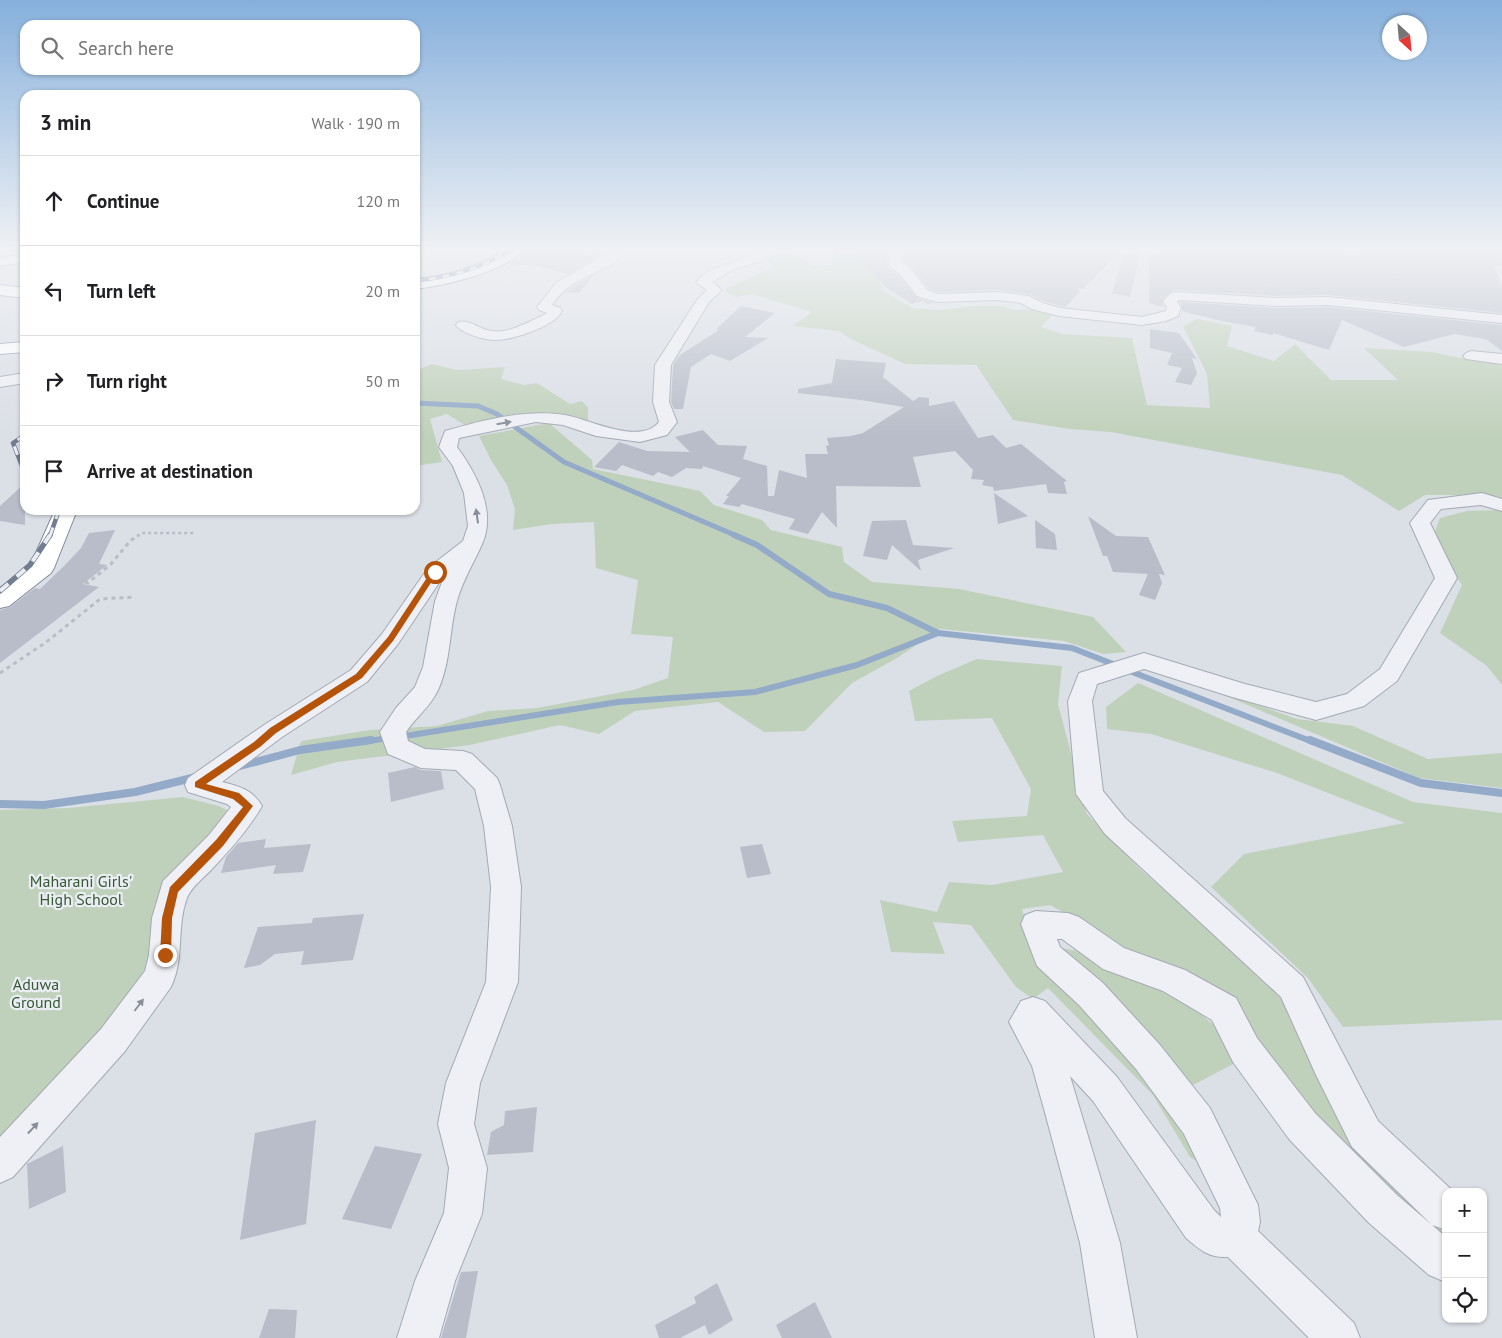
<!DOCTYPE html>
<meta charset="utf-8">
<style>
:root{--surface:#fff;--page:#f6f6f6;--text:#202124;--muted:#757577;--line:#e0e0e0}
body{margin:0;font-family:"PT Sans",sans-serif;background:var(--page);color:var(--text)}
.controls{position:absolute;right:15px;bottom:15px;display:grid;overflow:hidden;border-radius:10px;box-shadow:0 1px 4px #0004}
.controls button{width:45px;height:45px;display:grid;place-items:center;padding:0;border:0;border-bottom:1px solid var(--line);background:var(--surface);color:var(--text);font:25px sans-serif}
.compass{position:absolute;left:1382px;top:15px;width:45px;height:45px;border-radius:50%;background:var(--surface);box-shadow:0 1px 4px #0004;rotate:154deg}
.stop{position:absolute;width:15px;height:15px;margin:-11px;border:4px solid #b45309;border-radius:50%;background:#fff}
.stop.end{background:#b45309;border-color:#fff;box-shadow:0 1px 5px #0008}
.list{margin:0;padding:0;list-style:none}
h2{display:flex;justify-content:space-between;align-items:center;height:65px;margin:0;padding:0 20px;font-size:21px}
h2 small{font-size:16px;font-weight:400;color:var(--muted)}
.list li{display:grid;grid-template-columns:32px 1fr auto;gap:15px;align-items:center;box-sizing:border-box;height:90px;padding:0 20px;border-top:1px solid var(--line)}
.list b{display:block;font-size:19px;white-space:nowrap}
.list em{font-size:16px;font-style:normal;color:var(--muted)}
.icon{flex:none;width:28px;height:28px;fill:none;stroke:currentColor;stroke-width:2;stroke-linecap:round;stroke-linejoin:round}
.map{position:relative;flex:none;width:1502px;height:1338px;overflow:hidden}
.search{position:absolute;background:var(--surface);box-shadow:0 1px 4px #0004;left:20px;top:20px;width:400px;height:55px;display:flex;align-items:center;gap:12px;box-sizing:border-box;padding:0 18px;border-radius:15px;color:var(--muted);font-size:19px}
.panel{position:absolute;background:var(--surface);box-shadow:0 1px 4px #0004;left:20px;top:90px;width:400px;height:425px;border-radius:15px}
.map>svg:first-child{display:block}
.green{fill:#c0d1bb}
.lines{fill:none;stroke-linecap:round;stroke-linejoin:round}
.stream-far2{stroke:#93aac9;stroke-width:5}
.stream-far1{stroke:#93aac9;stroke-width:6}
.stream{stroke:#93aac9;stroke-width:8}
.building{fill:#b8bdc9}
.minor-casing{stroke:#a4a9b3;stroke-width:2}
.major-casing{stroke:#99a2b3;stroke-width:2}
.highway-casing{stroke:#818b9e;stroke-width:2}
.path-far2{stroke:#b9bdc5;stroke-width:2;stroke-dasharray:2.5 2.5;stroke-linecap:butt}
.path-far1{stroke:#b9bdc5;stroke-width:2.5;stroke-dasharray:3 3;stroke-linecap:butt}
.path{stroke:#b9bdc5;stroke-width:3;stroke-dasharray:4 4;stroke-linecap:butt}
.minor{fill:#eef0f5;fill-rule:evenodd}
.major{fill:#fff;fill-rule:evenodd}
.highway{fill:#fff;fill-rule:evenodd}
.rail-far2-casing{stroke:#737d91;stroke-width:4}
.rail-far1-casing{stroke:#737d91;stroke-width:4.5}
.rail-casing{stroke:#737d91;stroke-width:5.5}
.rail-far2{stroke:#eaeef4;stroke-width:2.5;stroke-dasharray:7;stroke-linecap:butt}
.rail-far1{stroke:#eaeef4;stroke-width:3;stroke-dasharray:9;stroke-linecap:butt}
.rail{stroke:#eaeef4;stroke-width:4;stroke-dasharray:11;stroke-linecap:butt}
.oneway{fill:#898e99}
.route{fill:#b45309}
.labels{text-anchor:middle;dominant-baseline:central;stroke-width:4.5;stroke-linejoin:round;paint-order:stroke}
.near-park-label{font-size:16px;fill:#365931;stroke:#eaeef4}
</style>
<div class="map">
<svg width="1502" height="1338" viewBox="0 0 1502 1338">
<rect width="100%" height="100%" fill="#dbdfe6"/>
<path class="green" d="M783 251 799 256 813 266 832 265 834 251 870 255 883 290 912 308 939 310 976 306H1003L1015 310 1031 309 1053 314 1041 327 1062 334 1132 338 1147 405 1210 408 1207 374 1183 326 1197 319 1232 326 1227 346 1274 361 1295 344 1331 380H1398L1364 348 1432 352 1466 359 1502 363V500L1474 495H1425L1399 511 1342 475 1111 432 1070 429 1013 420 976 365 905 364 851 339 839 331 792 326 812 312 751 294 736 297 723 290 774 267 766 260Z
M432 364 457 370 505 367 501 379 524 385 537 383 570 404 582 401 588 407V423L568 418 468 427 447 414 430 419 442 462 415 466V371Z
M549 423 592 460 593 469 700 491 714 505 762 520 771 530 842 547 844 562 872 582 959 589 1093 617 1126 652 1103 654 1064 641 940 629 897 658 852 683 805 731 764 732 718 702 635 711 599 734 560 725 470 745 337 762 291 775 301 741 370 730 437 726 488 711 537 708 633 690 668 678 673 637 631 634 638 580 596 568 594 522 552 524 513 530 515 509 507 485 491 460 479 436Z
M1502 510V685L1487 666 1440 633 1462 585 1443 558 1434 534 1440 518 1467 511Z
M977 659 1062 666 1058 704 1087 814 1139 868 1252 967 1289 1008 1363 1150 1446 1235V1238L1334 1145 1228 996 1174 965 1123 950 1078 920 1050 905 1022 909 1037 958 1155 1078 1214 1171 1190 1157 1153 1095 1048 988 1033 999 1016 987 971 925 933 922 945 954 891 952 880 900 937 912 949 882 992 885 1063 872 1043 835 958 842 952 821 1027 816 1031 789 992 718 915 721 909 691 937 676Z
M1138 683 1413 802 1502 813V1020L1343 1027 1308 978 1211 887 1244 854 1405 823 1277 773 1151 734 1107 729 1106 707Z
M1196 683 1297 719 1353 726 1428 759 1502 753V788L1419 778Z
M183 797 219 806 229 811 190 855 149 980 0 1145V810L69 808Z
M1054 947 1085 952 1179 996 1215 1026 1237 1062 1193 1085 1144 1030Z"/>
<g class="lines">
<path class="stream-far2" d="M415 403 478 406 497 414 564 462 737 536"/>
<path class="stream-far1" d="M734 535 757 545 829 594 887 608 938 633
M1127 670 1313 742
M399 737 618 702 755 692 857 665 938 633 1072 648 1118 666
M362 742 389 738"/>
<path class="stream" d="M1310 740 1421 783 1502 793
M240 766 300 750 371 740
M0 804 44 805 135 792 196 777"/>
</g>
<path class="building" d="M525 249H585L578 254 590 256 599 249 604 253 568 274 532 265 508 264 516 259Z
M852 249H882L889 255 887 259 889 269 898 274 916 297 933 303 928 304 923 301 912 304 884 286Z
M903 249H984L1044 253V249H1088L1120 252 1083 289 1078 288 1080 292 1065 307 1043 301 1029 294 998 290 938 292 928 288 910 266 903 262 906 254Z
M1158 249H1334L1345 255 1390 251 1389 249H1502V266H1493L1502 285V313L1328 295 1275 296 1176 290 1170 292 1162 300 1164 307 1149 303V255H1160Z
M1124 253 1140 254 1130 297 1112 293Z
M598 273 593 276 579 293 566 292 581 282Z
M1180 302 1275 308 1328 307 1502 325V351L1486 339 1454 334 1404 347 1342 320 1329 350 1273 333V335L1254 331 1256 327 1221 321 1182 311V306Z
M741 306 775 313 745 337 768 338 730 361 711 354 691 367 683 409H674L671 402 673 366 676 360 680 355 719 330 716 329Z
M1150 329 1179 333 1197 359 1192 358 1197 373 1191 385 1175 382 1182 368 1167 365 1172 353 1150 348Z
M836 359 886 363 883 377 913 401 919 397 929 398V406L954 401 978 438 993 435 1006 448 1021 444 1067 481 1064 482 1067 494 1048 493 1046 484 994 491 993 487 982 485 984 480 971 479 973 470 955 451 913 457 921 487 836 486 837 528 822 512 808 534 789 529 795 519 742 504 739 507 723 504 729 496H726L741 478 703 466 702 469 686 468 672 477 658 472 653 476 622 465 616 471 594 467 619 442 647 451 690 452 675 437 703 430 718 445 747 446 743 459 767 466 768 496H774L779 470 807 478 805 454H828L826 446 829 445 827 438 851 436 863 433 904 407 861 400 798 393V389L832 383Z
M25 483V525L0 521V506Z
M994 493 1028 516 998 524Z
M1088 516 1116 536 1148 537 1165 575 1159 574 1162 583 1155 600 1139 595 1148 574 1113 572 1107 556H1103Z
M906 520 913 545 954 548 918 560 921 571 892 545 887 560 863 556 872 521Z
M1035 520 1055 534 1057 550 1036 548Z
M115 530 99 564 107 565 83 584 99 587 0 663V610L10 607 35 588 40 589 65 565 81 548 89 533Z
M415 767 421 770 441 771 444 789 391 802 388 773Z
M266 839 264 848 311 844 303 872 273 874 276 865 221 873 226 857 238 843Z
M762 844 771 874 747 878 740 847Z
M364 914 353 960 301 965 304 951 275 954 260 965 244 968 258 927 312 923 313 918Z
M537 1107 533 1152 487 1155 491 1132 504 1125 505 1111Z
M316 1120 306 1224 240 1240 255 1133Z
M63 1146 66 1192 29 1209 27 1164Z
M375 1146 422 1154 391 1229 342 1219Z
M478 1271 466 1338H441L461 1272Z
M717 1283 733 1320 709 1335 705 1325 680 1338H659L655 1325 696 1303 694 1297Z
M815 1302 832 1338H782L776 1325Z
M269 1309 297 1310 295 1338H259Z"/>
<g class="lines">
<defs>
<path id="minor" d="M615 249H629C609 275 573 273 552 305L560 308 562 311C556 326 512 340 496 340 485 340 462 334 456 325L458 322C470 319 480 330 492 331 508 334 528 322 542 316L547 313 539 310 537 307 556 283Z
M761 249H774L762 261 734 269 712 282 722 290 709 302 671 365 669 402 677 422 667 435 640 442 596 436 563 425 536 422 459 438 457 447C476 473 496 509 483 542 475 561 463 579 457 601 449 630 451 662 438 690 431 706 415 718 406 732L408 741 425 749 463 751 472 754 497 778 500 785 512 826 521 887 518 982 480 1083 474 1124 487 1168 482 1214 455 1281 439 1338H397L415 1281 444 1213 449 1168 438 1124 446 1083 486 982 491 887 484 826 475 789 456 770 421 768 388 754 380 732 396 708 415 687 423 667 435 601 445 574 398 644 367 682 282 737 222 782C239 786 253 790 262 806 249 829 230 850 212 869 205 877 191 887 187 898 176 927 185 958 171 987L125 1051 13 1177 0 1183V1137L101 1029 145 971 149 955 152 918 163 881 209 835 231 807 227 804 188 792 185 785 188 778 264 725 351 670 382 634 428 568 463 541 468 526 464 493 453 466 439 447 445 431C483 420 526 409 565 415 589 419 640 446 659 422L653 402 655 365 697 300 707 290 696 282C713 262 743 265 761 249Z
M884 249 902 250 904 253 901 263 909 267 927 290 938 294 998 292 1029 296 1042 303 1060 308 1142 317 1166 311 1167 307 1163 301 1171 293 1176 292 1275 298 1328 297 1502 315V323L1328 305 1275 306 1179 300 1177 302 1181 307 1178 316 1166 321 1142 325 1059 316 1032 309 1021 303 998 300 937 302 917 296 899 273 890 267 889 259 891 254Z
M1471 351 1502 354V364L1466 359 1463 356 1466 353Z
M25 373V383L0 387V377Z
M1482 493 1502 499V511L1481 505 1441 509 1430 523 1457 578 1397 681 1364 706 1316 720 1232 697 1144 669 1097 684 1092 701 1103 791 1125 818 1303 977 1378 1121 1454 1192H1446V1230L1432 1225 1352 1147 1316 1075 1281 997 1105 834 1076 794 1068 701 1079 673 1144 653 1245 684 1316 702 1347 694 1380 669 1435 578 1410 523 1428 500Z
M1036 911 1068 913 1079 917 1124 948 1185 970 1236 998 1257 1038 1315 1113 1397 1195 1446 1237V1280L1443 1281 1429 1275 1369 1223 1289 1139 1233 1062 1212 1020 1163 991 1103 969 1062 939H1057L1060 947 1103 983 1160 1045 1210 1108 1258 1205 1260 1222 1258 1231 1354 1323 1360 1338H1309L1228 1257C1209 1258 1200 1250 1186 1238L1093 1101 1070 1076 1120 1243 1137 1338H1095L1080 1243 1044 1109 1032 1066 1009 1022 1021 1001 1033 997 1045 1001 1117 1077 1214 1210 1221 1217 1220 1208 1184 1134 1136 1069 1079 1005 1037 966 1021 924 1025 915Z"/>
<path id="major" d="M25 254V262L0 266V258Z
M0 285 25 288V298L0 295Z
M25 342V352L0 354V344Z"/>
<path id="highway" d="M506 249H523C507 272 442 286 415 289V279C448 276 478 267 506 249Z
M55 510H77L54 568 51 573 9 606 0 608V588L31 564Z"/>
</defs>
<use href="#minor" class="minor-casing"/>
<use href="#major" class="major-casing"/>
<use href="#highway" class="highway-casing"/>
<path class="path-far2" d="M1357 288 1388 285 1398 278 1397 271 1389 254"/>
<path class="path-far1" d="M137 536 142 533H194"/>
<path class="path" d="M62 575 88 583 111 564 130 541 139 535
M0 673 45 643 100 599 135 597"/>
<use href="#minor" class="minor"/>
<use href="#major" class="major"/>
<use href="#highway" class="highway"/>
<defs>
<path id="rail-far2" d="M415 281C451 277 482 268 513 249"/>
<path id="rail-far1" d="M25 435 13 443 22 466 25 467
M50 536 59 510"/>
<path id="rail" d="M0 591 30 565 50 535"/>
</defs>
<use href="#rail-far2" class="rail-far2-casing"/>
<use href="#rail-far1" class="rail-far1-casing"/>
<use href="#rail" class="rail-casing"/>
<use href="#rail-far2" class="rail-far2"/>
<use href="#rail-far1" class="rail-far1"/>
<use href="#rail" class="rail"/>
</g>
<defs><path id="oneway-solid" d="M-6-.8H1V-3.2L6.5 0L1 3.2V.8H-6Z" transform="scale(1.25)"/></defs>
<g class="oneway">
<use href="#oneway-solid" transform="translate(504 423) rotate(-10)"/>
<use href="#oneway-solid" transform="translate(477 516) rotate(-98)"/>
<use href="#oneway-solid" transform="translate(139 1005) rotate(-53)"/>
<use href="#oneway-solid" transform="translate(33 1128) rotate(-47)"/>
</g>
<linearGradient id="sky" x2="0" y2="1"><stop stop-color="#86b0dc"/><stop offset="0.57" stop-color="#eff1f4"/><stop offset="1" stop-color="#eff1f4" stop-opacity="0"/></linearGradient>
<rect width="1502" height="436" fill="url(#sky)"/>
<path class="route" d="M432 570 438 572 393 641 362 678 276 733 260 747 206 784 239 793 253 806 223 846 178 892 172 918 171 955 169 959H161L160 955 162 918 170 887 216 840 243 807 233 799 195 787V782L254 742 270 728 356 674 388 637Z"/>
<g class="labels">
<g class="near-park-label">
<text x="81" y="881">Maharani Girls'<tspan x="81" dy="18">High School</tspan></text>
<text x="36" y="984">Aduwa<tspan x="36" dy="18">Ground</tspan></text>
</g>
</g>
</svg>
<div class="controls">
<button>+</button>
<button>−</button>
<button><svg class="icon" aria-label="locate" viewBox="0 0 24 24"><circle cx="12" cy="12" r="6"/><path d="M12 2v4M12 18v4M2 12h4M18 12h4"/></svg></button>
</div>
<svg class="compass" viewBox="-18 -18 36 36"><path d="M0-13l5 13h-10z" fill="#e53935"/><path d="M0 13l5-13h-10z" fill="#757577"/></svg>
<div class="stop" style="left:435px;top:572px"></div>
<div class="stop end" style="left:165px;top:955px"></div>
<div class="search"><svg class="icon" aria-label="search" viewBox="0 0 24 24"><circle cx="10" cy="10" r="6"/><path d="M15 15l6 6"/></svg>Search here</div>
<section class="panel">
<h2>3 min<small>Walk · 190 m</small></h2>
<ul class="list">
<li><svg class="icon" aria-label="ahead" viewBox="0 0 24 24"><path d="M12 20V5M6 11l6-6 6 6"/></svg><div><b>Continue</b></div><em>120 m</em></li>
<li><svg class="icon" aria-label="left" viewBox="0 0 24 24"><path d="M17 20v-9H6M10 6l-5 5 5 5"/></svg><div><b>Turn left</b></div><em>20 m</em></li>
<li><svg class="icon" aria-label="right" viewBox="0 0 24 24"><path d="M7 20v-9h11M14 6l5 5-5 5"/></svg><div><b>Turn right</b></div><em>50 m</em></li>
<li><svg class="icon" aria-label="arrive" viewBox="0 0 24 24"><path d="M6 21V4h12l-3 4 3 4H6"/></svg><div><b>Arrive at destination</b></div></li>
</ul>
</section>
</div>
